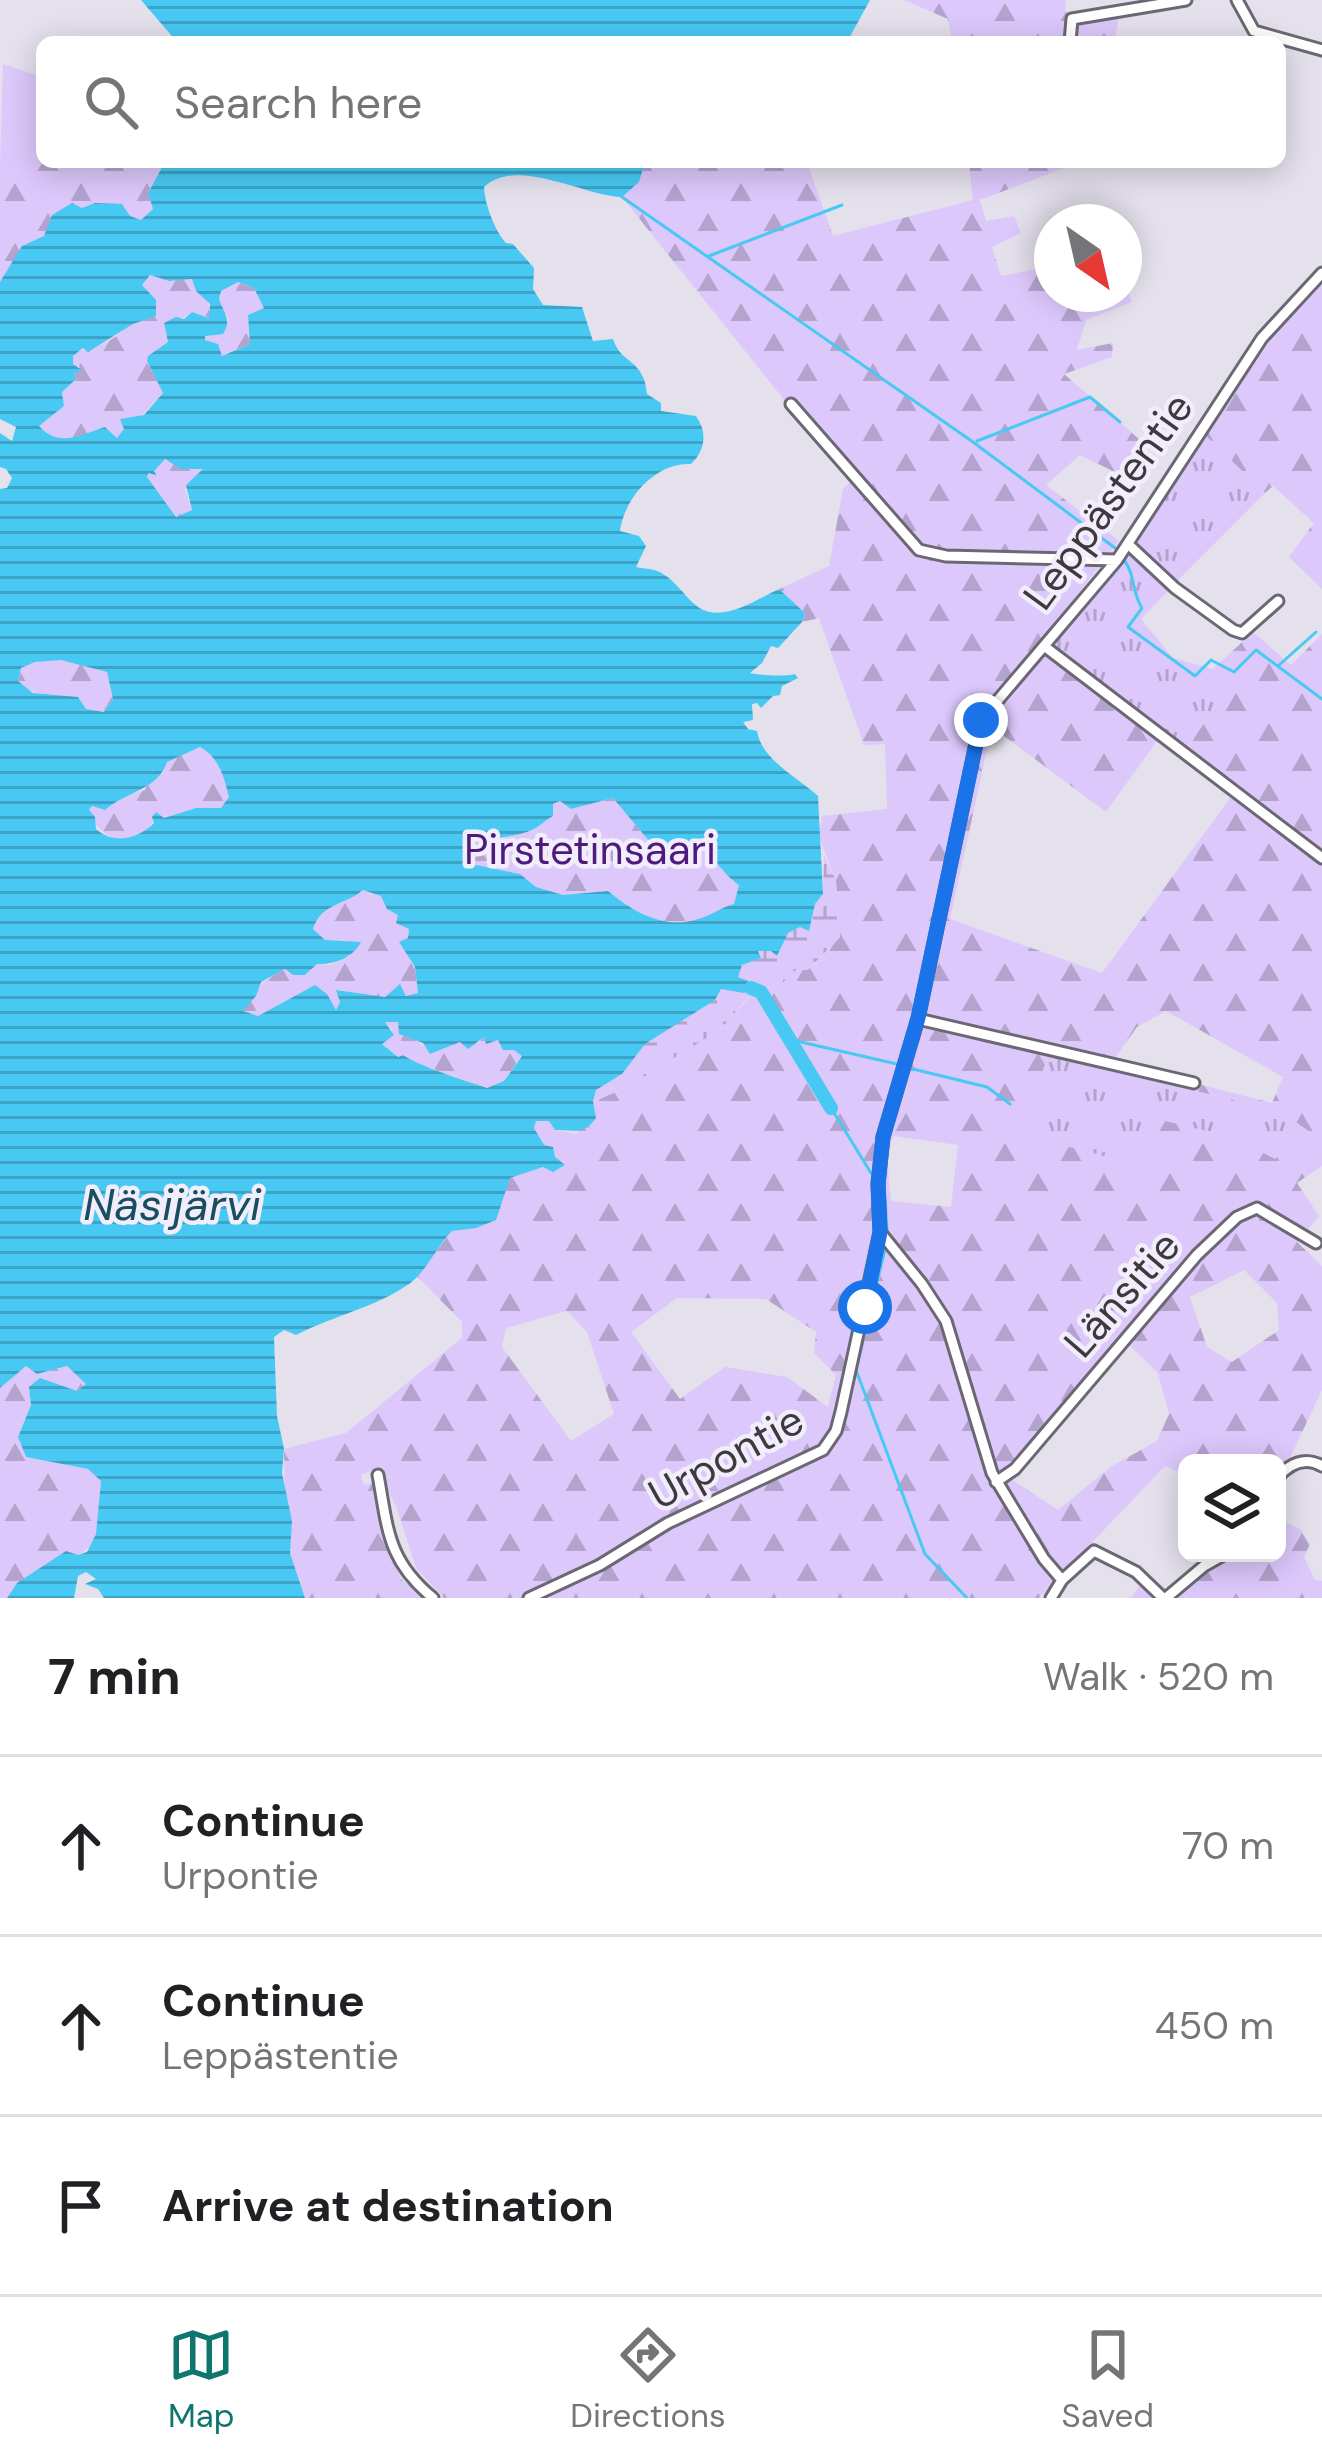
<!DOCTYPE html>
<meta charset="utf-8">
<style>
:root{--surface:#fff;--page:#f6f6f6;--text:#202124;--muted:#757577;--line:#e0e0e0;--accent:#0f766e}
body{margin:0;font-family:"DM Sans",sans-serif;background:var(--page);color:var(--text)}
.controls{position:absolute;right:36px;bottom:36px;display:grid;overflow:hidden;border-radius:18px;box-shadow:0 6px 30px #0003}
.controls button{width:108px;height:108px;display:grid;place-items:center;padding:0;border:0;border-bottom:3px solid var(--line);background:var(--surface);color:var(--text);font:60px sans-serif}
.compass{position:absolute;left:1034px;top:204px;width:108px;height:108px;border-radius:50%;background:var(--surface);box-shadow:0 6px 30px #0003;rotate:146deg}
.stop{position:absolute;width:36px;height:36px;margin:-27px;border:9px solid #1a73e8;border-radius:50%;background:#fff}
.stop.end{background:#1a73e8;border-color:#fff;box-shadow:0 3px 12px #0008}
.list{margin:0;padding:0;list-style:none}
h2{display:flex;justify-content:space-between;align-items:center;height:156px;margin:0;padding:0 48px;font-size:51px}
h2 small{font-size:39px;font-weight:400;color:var(--muted)}
.list li{display:grid;grid-template-columns:78px 1fr auto;gap:36px;align-items:center;box-sizing:border-box;height:180px;padding:0 48px;border-top:3px solid var(--line)}
.list b{display:block;font-size:45px;white-space:nowrap}
.list p{margin:0;font-size:39px;white-space:nowrap;color:var(--muted)}
.list em{font-size:39px;font-style:normal;color:var(--muted)}
.icon{flex:none;width:66px;height:66px;fill:none;stroke:currentColor;stroke-width:2;stroke-linecap:round;stroke-linejoin:round}
.map{position:relative;flex:none;width:1322px;height:1598px;overflow:hidden}
.search{position:absolute;background:var(--surface);box-shadow:0 6px 30px #0003;left:36px;right:36px;top:36px;height:132px;display:flex;align-items:center;gap:30px;box-sizing:border-box;padding:0 42px;border-radius:18px;color:var(--muted);font-size:45px}
.sheet{height:696px;background:var(--surface)}
nav{display:flex;justify-content:space-around;align-items:center;box-sizing:border-box;height:168px;border-top:3px solid var(--line);background:var(--surface);font-size:33px;color:var(--muted)}
nav a{display:grid;justify-items:center;gap:6px}
nav .on{color:var(--accent)}
.map>svg:first-child{display:block}
.grass{fill:url(#grass-tufts)}
.forest{fill:url(#forest-firs);fill-rule:evenodd}
.wetland{fill:url(#wetland-marsh)}
.park{fill:#dcc8fb}
.water{fill:url(#water-rules);fill-rule:evenodd}
.lines{fill:none;stroke-linecap:round;stroke-linejoin:round}
.stream{stroke:#48c9f4;stroke-width:3}
.river{stroke:#48c9f4;stroke-width:14}
.street-casing{stroke:#6c6873;stroke-width:15}
.street{stroke:#fff;stroke-width:9}
.route{stroke:#1a73e8;stroke-width:15}
.labels{text-anchor:middle;dominant-baseline:central;stroke-width:9;stroke-linejoin:round;paint-order:stroke}
.street-label{font-size:42px;fill:#3c3a3f;stroke:#f1edfa}
.park-label{font-size:42px;fill:#4e1a7e;stroke:#f1edfa}
.water-label{font-size:45px;font-style:italic;fill:#194e60;stroke:#f1edfa}
</style>
<div class="map">
<svg width="1322" height="1598" viewBox="0 0 1322 1598">
<defs>
<pattern id="grass-tufts" width="24" height="20" patternUnits="userSpaceOnUse" patternTransform="scale(3)"><rect width="24" height="20" fill="#dcc8fb"/><path d="M3 7l-1-3M5 7V3M7 7l1-3M15 17l-1-3M17 17v-4M19 17l1-3" fill="none" stroke="#b4a3cd"/></pattern>
<pattern id="forest-firs" width="22" height="20" patternUnits="userSpaceOnUse" patternTransform="scale(3)"><rect width="22" height="20" fill="#dcc8fb"/><path d="M5 1l3.5 6h-7zM16 11l3.5 6h-7z" fill="#b4a3cd"/></pattern>
<pattern id="wetland-marsh" width="20" height="14" patternUnits="userSpaceOnUse" patternTransform="scale(3)"><rect width="20" height="14" fill="#dcc8fb"/><path d="M1 5h8M5 5V1M11 12h8M15 12V8" fill="none" stroke="#b4a3cd"/></pattern>
<pattern id="water-rules" width="6" height="5" patternUnits="userSpaceOnUse" patternTransform="scale(3)"><rect width="6" height="5" fill="#48c9f4"/><path d="M0 2.5h6" fill="none" stroke="#3da4c7"/></pattern>
</defs>
<rect width="100%" height="100%" fill="#e4e0ec"/>
<path class="grass" d="M1204 434 1265 493 1177 581 1136 545Z
M1134 554 1171 588 1141 619 1173 658 1213 669 1225 692 1188 747 1057 652 1054 642 1127 555Z
M1048 1056 1280 1111 1310 1132 1275 1159 1236 1138 1162 1175 1080 1149 1019 1138Z"/>
<path class="forest" d="M904 0H1066L1065 11 1069 14 1121 8 1114 42H952L948 19Z
M10 161 160 162 161 168 148 193 154 209 141 220 130 217 44 236 0 282V165Z
M645 162H807L833 236 973 200 969 162H1080L980 200 986 221 1014 216 1021 233 992 247 1001 276 1037 269 1052 277V294H1124L1125 283 1132 302 1086 320 1077 350 1113 343 1112 357 1064 374 1147 446 1125 477 1080 455 1046 485 1119 541 1046 635 1054 642 1058 653 1165 730 1106 812 992 727 950 919 1102 973 1239 786 1188 747 1225 692 1213 669 1253 632 1291 665 1322 634V1166L1297 1183 1319 1216 1297 1242 1322 1266V1390L1287 1464 1277 1475V1463H1187V1476L1165 1466 1039 1598H444L416 1568 397 1509 378 1468 361 1475 364 1485 377 1482 382 1528 401 1579 426 1598H305L290 1553 291 1521 285 1500 284 1449 346 1433 462 1338V1322L417 1276 452 1231C494 1226 494 1211 510 1178L543 1167 555 1157 552 1147 544 1146 534 1128 536 1121H549L555 1130 577 1134 593 1102 629 1086 721 1029 752 994 774 990 787 974 815 964 840 937 836 881 819 837 822 816 887 809 885 744 864 745 819 618 802 622 805 613 779 589 829 566 843 489 850 482 622 197 639 182ZM1166 1011 1283 1077 1272 1103 1112 1062 1137 1027ZM1048 1056 1280 1111 1310 1132 1275 1159 1236 1138 1165 1121 1131 1137 1167 1169 1163 1175 1080 1149 1019 1138ZM893 1136 958 1145 951 1207 891 1201 887 1158ZM1244 1270 1277 1303 1279 1330 1232 1362 1207 1347 1190 1297ZM677 1298 766 1299 816 1332 814 1353 836 1375 828 1407 787 1377 725 1367 680 1399 631 1332ZM567 1311 587 1332 614 1414 571 1441 502 1347 506 1328ZM1125 1341 1158 1373 1169 1414 1157 1441 1112 1466 1058 1510 1008 1477Z
M150 275 169 281 189 278C202 286 211 303 210 318L192 312 165 329 168 342 155 351 152 365 163 392C148 412 133 421 117 438L105 427C79 436 60 447 39 426L64 406 62 392 76 379 74 374 80 367 73 364V356C82 348 88 349 100 345 123 336 137 317 150 297L142 284Z
M1322 279V589L1289 557 1314 523 1273 486 1265 493 1204 434 1281 323Z
M238 282 254 288 265 307 249 318 250 344 221 356 205 340V335L229 320 219 300 221 291Z
M164 459 187 469 201 466 203 469 185 490 192 510 176 517 147 477Z
M61 659 107 672 113 699 104 712 85 709 82 702C59 694 34 699 18 681L21 668 35 662Z
M200 747C219 757 225 777 229 797L221 809 196 808 164 818 156 813C147 850 99 847 89 810L93 806 145 790 148 782 163 772 166 762Z
M613 798 649 841C688 840 712 846 733 882L740 885 734 904C721 907 711 916 699 919 665 930 633 912 608 891L563 895 536 887 520 874 466 864 468 851 461 840H493L506 833 533 831 546 819 553 804 560 801 571 809Z
M363 890 381 896 398 915 397 923 409 928 408 938 399 942 415 967 418 993 412 997C398 991 393 996 380 997 365 999 350 990 336 990L340 1002 336 1010 315 985 258 1016 242 1011C251 990 265 979 285 969L293 975H305L317 964 330 965 350 956 349 941 325 940 313 929C321 904 346 905 363 890Z
M383 1021 398 1022C407 1038 421 1040 431 1054L460 1042 477 1044 484 1037 486 1043 499 1040 522 1055 504 1081 488 1088 398 1057 382 1043 393 1030Z
M26 1366 37 1374 67 1366 87 1384 78 1391 31 1405 18 1437 26 1457 88 1469 101 1480C99 1499 101 1522 94 1539 82 1566 28 1567 7 1598H0V1388Z
M1277 1518 1300 1529 1310 1544 1304 1557 1315 1580 1322 1581V1598H1131L1140 1585 1151 1579 1167 1590 1210 1553H1277Z"/>
<path class="wetland" d="M824 855 836 881 840 937 808 970H796L774 991 748 997 721 1029 629 1086 594 1101 596 1118 588 1129V1120L578 1103 582 1087 562 1066 549 1065 537 1074 519 1065 522 1055 514 1050H503L495 1039 486 1044 484 1037 468 1049 460 1042 430 1054 423 1043 399 1034 406 996 418 993 415 967 440 954 452 986 457 988 461 984 459 973 470 979 475 972 498 968 497 950 482 960 479 948 486 944 485 935 501 922 506 936 500 942 512 959 520 953 518 939 721 989 731 988 742 964 757 951H771L788 933 800 927 809 930 815 904 823 894Z"/>
<path class="park" d="M3 64 42 77V161L0 165Z"/>
<path class="water" d="M141 0H870L847 42H177Z
M160 162H645L639 182 622 197C583 196 517 156 484 187 485 205 495 231 506 243L513 244 534 268 533 289 543 305 582 307 593 341 613 339C621 365 644 358 647 394L661 403V411L696 416C708 433 705 450 691 464 655 462 624 499 620 531L639 536 646 546 636 567C642 569 648 568 654 570 674 576 683 596 698 607 723 624 757 599 779 589L805 613 802 622 778 648 771 646 762 663 750 673C758 675 784 677 795 674L798 678 782 686 780 695 773 696 761 708 757 703 752 704 753 720 743 722 748 729 757 731C761 759 798 778 818 796L823 894 815 904 809 931 800 927 788 933 777 956 771 951H758L761 958 742 965 738 977 750 982 751 988 744 993 721 989 715 1000 645 1044 622 1074 596 1090 593 1101 596 1118C582 1137 576 1129 555 1130L549 1121H536L534 1128 544 1145 553 1147 555 1157 565 1165 553 1172 543 1167 510 1178 496 1220 476 1228 452 1231C437 1246 426 1272 409 1284 374 1308 335 1315 296 1335L284 1330 274 1337 277 1416 284 1449 282 1473 292 1521 290 1553 305 1598H104L98 1589 85 1584 96 1579 86 1572 78 1576 74 1598H7L17 1583 66 1551 78 1555 87 1552 96 1534 101 1481 88 1469 26 1457 18 1437 31 1405 29 1387 40 1378 77 1391 86 1384 67 1366 37 1374 26 1366 0 1388V489L7 488 12 478 6 469 0 467V433L12 441 16 427 0 419V282L22 246 44 236 52 215 72 203 82 208 95 203 122 204 130 216 141 220 153 209 148 193 161 169ZM150 275 169 281 192 279 196 291 210 304 209 318 192 312 184 319 176 317 164 323 168 342 148 356 147 361 163 393 144 415 120 419 124 429 117 438 105 427C80 435 59 448 39 426L64 406 62 392 76 379 74 374 82 370 73 364V356L83 348 88 352 133 324 156 316V300L142 285ZM238 282 254 288 264 308 248 315 250 344 222 356 218 344 205 340V336L223 334C232 320 224 313 219 299L221 291ZM165 459 181 469H203L186 485 192 510 176 517 147 477 149 473 157 476 154 471ZM61 660 107 672 113 699 104 712 86 709 78 697 33 693 18 681 21 668 35 662ZM200 747C219 757 224 777 229 797L221 808H196L164 818 156 812 152 817 154 823C138 839 114 845 96 829L95 817 89 810 92 806 105 810C125 792 158 790 167 762ZM613 798 649 841 666 846C701 828 717 871 739 885L734 904C721 907 711 916 698 919 665 930 633 912 608 891L563 895 536 887 520 874 466 863 468 851 463 840C480 840 522 837 536 828 542 824 547 819 553 816V804L560 801 571 809ZM363 890 381 896 387 909 398 915 396 923 409 929 408 938 399 942 415 967 418 993 406 996 400 984 385 997 336 990 340 1002 336 1010 327 994 315 985 258 1016 243 1011 256 996 261 982 285 969 293 975H305L317 964C333 965 353 958 361 942L325 940 313 929C321 903 346 905 363 890ZM385 1022H398L399 1034 423 1043 430 1054 460 1042 468 1049 484 1037 486 1044 498 1040 503 1050H514L522 1056 504 1081 487 1088C467 1081 418 1066 403 1055L398 1057 382 1044 394 1035Z"/>
<g class="lines">
<path class="stream" d="M622 197 973 442 1115 548
M709 256 842 205
M977 441 1090 397 1120 422
M1124 560C1136 576 1131 591 1142 608L1128 627 1195 676 1211 660 1234 672 1256 650 1322 699
M1278 666 1316 632
M792 1040 897 1064
M913 1069 987 1087 1010 1104
M831 1108 871 1173
M884 1183 887 1230
M885 1249 856 1370 925 1554 967 1598"/>
<path class="river" d="M751 988 761 992 831 1108"/>
<defs>
<path id="street" d="M1237 0 1254 31 1322 50
M1070 42 1072 19 1186 0
M791 404 919 550 946 556 1117 560
M1129 545 1175 588 1233 630 1242 633 1278 601
M1044 646 1322 858
M918 1019 1194 1083
M378 1475C388 1529 387 1560 433 1598
M1277 1478C1289 1464 1305 1456 1322 1466
M996 1482 1015 1469 1197 1255 1237 1217 1257 1208 1316 1243
M1062 1580 1044 1559 992 1473 946 1321 922 1284 880 1232 878 1184 883 1137 918 1019 981 720 1117 560 1262 338 1322 273
M529 1598 600 1565 668 1523 823 1450 836 1431 841 1412 880 1232
M1051 1598 1062 1580 1094 1551 1136 1572 1163 1598
M1166 1598 1204 1566 1227 1553"/>
</defs>
<use href="#street" class="street-casing"/>
<use href="#street" class="street"/>
</g>
<g class="lines">
<path class="route" d="M865 1307 880 1232 878 1184 883 1137 918 1018 981 720"/>
</g>
<g class="labels">
<g class="street-label">
<text transform="translate(1108 501) rotate(-54)">Leppästentie</text>
<text transform="translate(1122 1294) rotate(-49)">Länsitie</text>
<text transform="translate(726 1457) rotate(-29)">Urpontie</text>
</g>
<g class="park-label">
<text x="590" y="849">Pirstetinsaari</text>
</g>
<g class="water-label">
<text x="172" y="1204">Näsijärvi</text>
</g>
</g>
</svg>
<div class="controls">
<button><svg class="icon" aria-label="layers" viewBox="0 0 24 24"><path d="M12 4l9 5-9 5-9-5zM3 14l9 5 9-5"/></svg></button>
</div>
<svg class="compass" viewBox="-18 -18 36 36"><path d="M0-13l5 13h-10z" fill="#e53935"/><path d="M0 13l5-13h-10z" fill="#757577"/></svg>
<div class="stop" style="left:865px;top:1307px"></div>
<div class="stop end" style="left:981px;top:720px"></div>
<div class="search"><svg class="icon" aria-label="search" viewBox="0 0 24 24"><circle cx="10" cy="10" r="6"/><path d="M15 15l6 6"/></svg>Search here</div>
</div>
<section class="sheet">
<h2>7 min<small>Walk · 520 m</small></h2>
<ul class="list">
<li><svg class="icon" aria-label="ahead" viewBox="0 0 24 24"><path d="M12 20V5M6 11l6-6 6 6"/></svg><div><b>Continue</b><p>Urpontie</p></div><em>70 m</em></li>
<li><svg class="icon" aria-label="ahead" viewBox="0 0 24 24"><path d="M12 20V5M6 11l6-6 6 6"/></svg><div><b>Continue</b><p>Leppästentie</p></div><em>450 m</em></li>
<li><svg class="icon" aria-label="arrive" viewBox="0 0 24 24"><path d="M6 21V4h12l-3 4 3 4H6"/></svg><div><b>Arrive at destination</b></div></li>
</ul>
</section>
<nav>
<a class="on"><svg class="icon" aria-label="map" viewBox="0 0 24 24"><path d="M3 6l6-2 6 2 6-2v14l-6 2-6-2-6 2zM9 4v14M15 6v14"/></svg>Map</a>
<a><svg class="icon" aria-label="directions" viewBox="0 0 24 24"><path d="M12 3l9 9-9 9-9-9zM9 14v-3h6M13 9l2 2-2 2"/></svg>Directions</a>
<a><svg class="icon" aria-label="saved" viewBox="0 0 24 24"><path d="M7 4h10v16l-5-4-5 4z"/></svg>Saved</a>
</nav>
